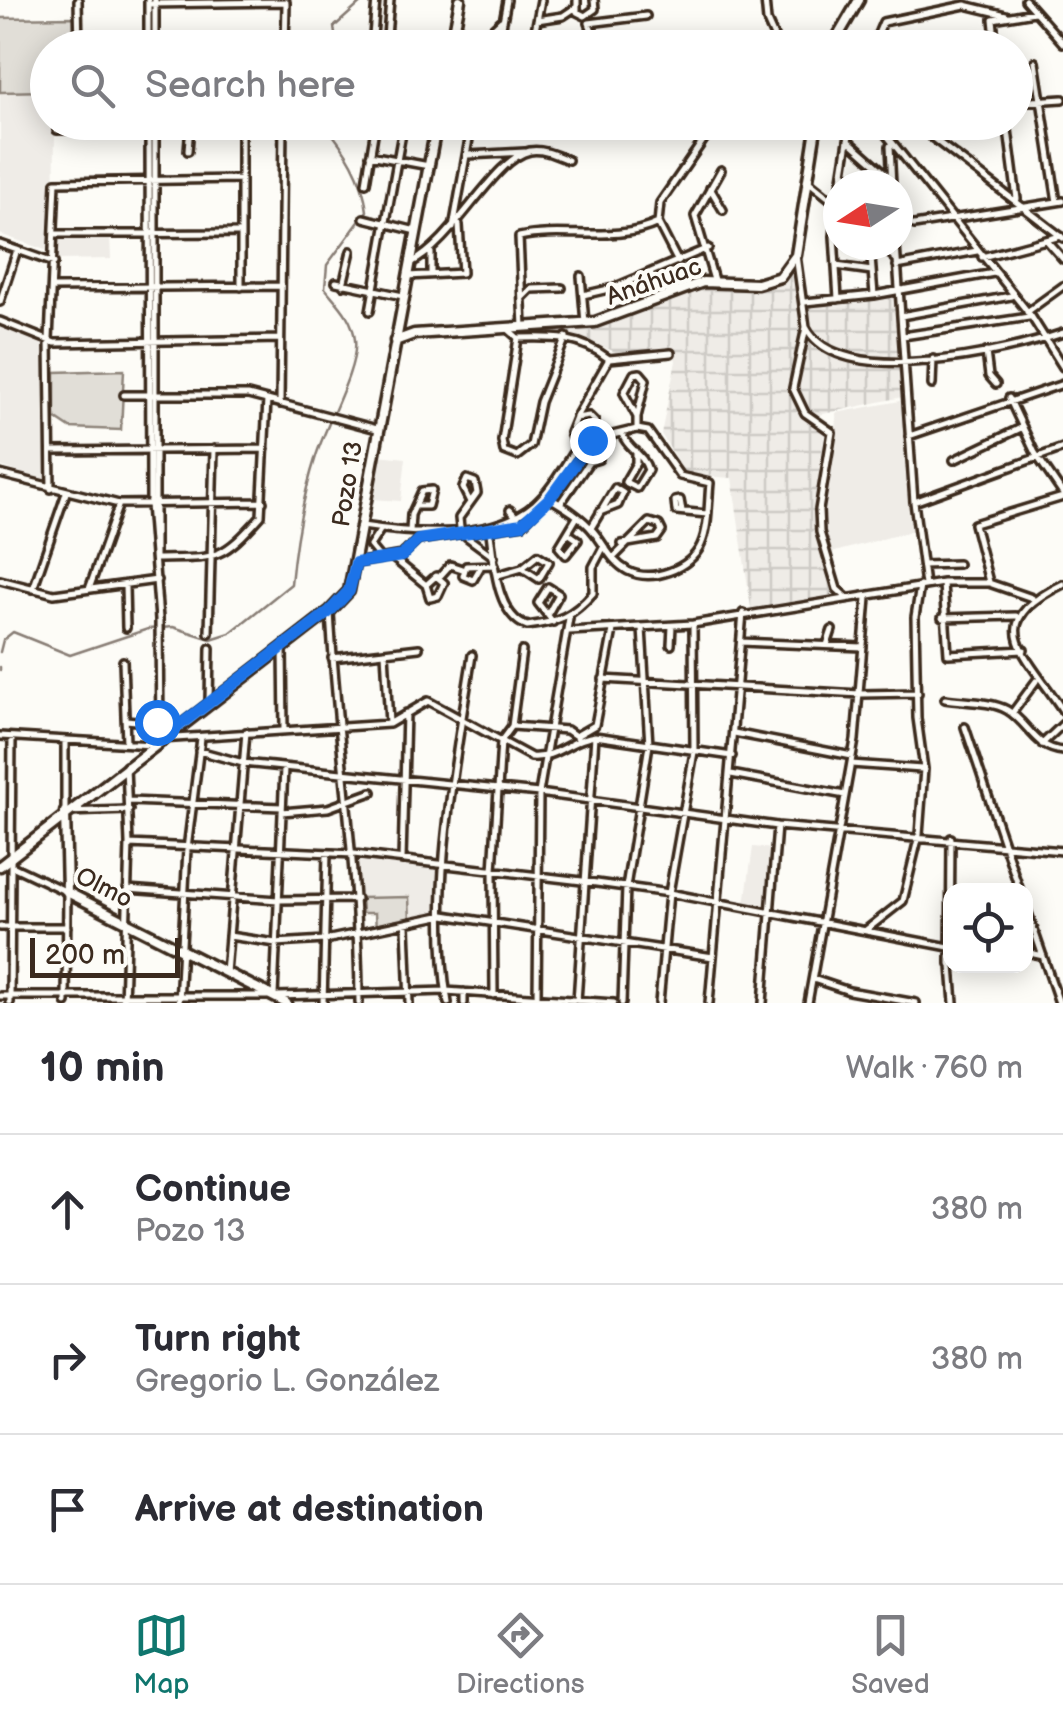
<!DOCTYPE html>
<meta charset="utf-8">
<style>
:root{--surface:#fff;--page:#f7f7f7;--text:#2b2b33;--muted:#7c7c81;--line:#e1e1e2;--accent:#0f766e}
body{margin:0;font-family:"Balsamiq Sans",sans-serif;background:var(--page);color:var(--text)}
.controls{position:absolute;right:30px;bottom:30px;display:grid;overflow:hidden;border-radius:20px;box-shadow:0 5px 25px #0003}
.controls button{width:90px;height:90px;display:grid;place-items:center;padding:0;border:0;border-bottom:2px solid var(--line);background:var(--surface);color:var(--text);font:50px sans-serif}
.compass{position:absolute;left:823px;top:170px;width:90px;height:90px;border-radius:50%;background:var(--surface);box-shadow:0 5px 25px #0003;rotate:258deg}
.scale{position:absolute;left:30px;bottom:25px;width:150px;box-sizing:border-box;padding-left:10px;border:5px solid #3b2a1e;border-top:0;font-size:28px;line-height:35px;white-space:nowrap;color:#3b2a1e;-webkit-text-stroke:8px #fdfcf7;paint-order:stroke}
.stop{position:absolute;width:30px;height:30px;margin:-22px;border:8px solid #1a73e8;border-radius:50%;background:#fff}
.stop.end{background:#1a73e8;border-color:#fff;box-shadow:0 2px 10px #0008}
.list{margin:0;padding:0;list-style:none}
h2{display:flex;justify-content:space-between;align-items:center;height:130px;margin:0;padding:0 40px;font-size:42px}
h2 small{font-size:32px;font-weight:400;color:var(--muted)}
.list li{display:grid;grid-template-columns:65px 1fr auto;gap:30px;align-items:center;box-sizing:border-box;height:150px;padding:0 40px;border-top:2px solid var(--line)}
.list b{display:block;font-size:38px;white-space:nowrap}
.list p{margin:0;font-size:32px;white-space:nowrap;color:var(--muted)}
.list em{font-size:32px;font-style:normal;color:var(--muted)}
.icon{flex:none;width:55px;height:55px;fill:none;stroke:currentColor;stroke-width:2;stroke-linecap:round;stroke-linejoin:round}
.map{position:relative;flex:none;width:1063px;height:1003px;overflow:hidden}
.search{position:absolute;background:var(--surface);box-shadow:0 5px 25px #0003;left:30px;right:30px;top:30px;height:110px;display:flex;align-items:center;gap:25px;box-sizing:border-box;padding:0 35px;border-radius:55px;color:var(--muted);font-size:38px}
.sheet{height:580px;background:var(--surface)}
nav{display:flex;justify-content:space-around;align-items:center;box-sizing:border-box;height:140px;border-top:2px solid var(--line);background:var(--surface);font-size:28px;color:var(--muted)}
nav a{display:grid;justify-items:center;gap:5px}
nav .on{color:var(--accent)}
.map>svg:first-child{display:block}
.built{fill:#efece7}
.industrial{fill:url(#industrial-grid)}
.grass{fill:#e1ded7;stroke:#8e847a;stroke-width:2.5}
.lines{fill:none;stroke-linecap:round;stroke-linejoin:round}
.stream{stroke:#887d74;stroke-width:2.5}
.street-casing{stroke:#3b2a1e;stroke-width:12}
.secondary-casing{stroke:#3b2a1e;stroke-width:15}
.street{stroke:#fdfcf7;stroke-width:5}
.secondary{stroke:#fdfcf7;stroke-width:8}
.route{stroke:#1a73e8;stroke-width:12}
.labels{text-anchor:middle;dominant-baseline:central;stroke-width:8;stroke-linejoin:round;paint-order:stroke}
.street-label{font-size:25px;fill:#3b2a1e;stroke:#fdfcf7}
</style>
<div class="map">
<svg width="1063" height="1003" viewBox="0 0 1063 1003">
<defs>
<pattern id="industrial-grid" width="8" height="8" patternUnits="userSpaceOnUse" patternTransform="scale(2.5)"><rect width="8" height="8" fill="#efece7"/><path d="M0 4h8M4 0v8" fill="none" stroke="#cecbc6"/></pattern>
</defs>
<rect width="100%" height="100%" fill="#fdfcf7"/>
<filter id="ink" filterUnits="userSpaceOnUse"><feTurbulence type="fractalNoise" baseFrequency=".01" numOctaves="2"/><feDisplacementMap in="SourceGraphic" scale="20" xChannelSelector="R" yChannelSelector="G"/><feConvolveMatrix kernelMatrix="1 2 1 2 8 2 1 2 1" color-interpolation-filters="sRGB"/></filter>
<g filter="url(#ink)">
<path class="built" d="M47 91 48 122 55 123 54 253 0 234V92Z
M59 237H110L111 259 58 260Z
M0 327 45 343 48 482 0 466Z
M905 400 915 530 831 553 822 514 837 435 836 413Z
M378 455 406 458 401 501 372 499Z
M753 847 773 849 768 907 745 904Z
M358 859 443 870 440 912 410 922 409 898H361Z"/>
<path class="industrial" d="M793 270 801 301 896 295 902 397 814 416 825 431 815 504 817 531 835 594 752 614 732 478 686 475 661 434 676 361 673 351 625 356 577 336 525 335 519 330 606 323 700 286 772 285Z"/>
<path class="grass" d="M75 17 76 47 48 48 47 91 0 92V18Z
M124 370 121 430 70 428 55 418V372Z
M409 897 410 922 376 929 375 913H362L361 898Z"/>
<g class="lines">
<path class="stream" d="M337 48 334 27 364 0
M0 652 3 640 13 632 70 655 148 629 173 627 211 639 230 633 291 584C295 540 303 497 316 456 325 426 359 367 355 340 353 318 339 305 325 288L327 265 367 211C363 176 346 150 323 122
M0 667V670"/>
<defs>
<path id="street" d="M78 0 79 48
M148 0V48
M155 0V48
M577 0V12L585 16 595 9 594 0
M765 0 767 21 779 48
M1025 0 1063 43
M148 4 286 2
M993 19 1034 12
M993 19 996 48
M537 20 563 16 575 8
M589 23 646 16
M589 23 599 48
M486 35 501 21
M532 46 541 0
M285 48 286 3
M372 48 376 0
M386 48 390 0
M458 48 486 35 532 45
M498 48 507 0
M636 48 652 46
M872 48 883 22 965 5 1006 15
M1035 62 1057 202
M1016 102 1063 99
M149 122 150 504 159 619 160 739 389 724 428 701 531 757C556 759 570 739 595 736L732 756
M155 122V559
M241 122V287
M876 122 1031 316 1063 367
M912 122 1063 238
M1007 122 1017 199
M57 130 283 125
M436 130 536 122
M848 140 891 178
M890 146 892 185
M188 151 190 125
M370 155 429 166
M468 155 525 152
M843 172 859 185
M808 181 838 205
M366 183 376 122
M841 185 851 122
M710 188 723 210
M838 203 834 236 838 299
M364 218 416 231
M658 223 678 262
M914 225 1063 201
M453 228 471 128
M56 234 238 233
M1048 242 1063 259
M0 244 54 263
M870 245 874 295
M880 245 896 259
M896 245 914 502 925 585
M431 253V273
M796 255 806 327 793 388 805 413 832 432 819 510 820 532 837 589 847 598
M982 257 1061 236
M411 263C455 241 494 158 530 151 544 149 555 155 568 160
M836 266 872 271
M897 266 977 251
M408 276 462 273 459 225
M581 276 585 323
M714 280 695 216 721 170
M336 282 403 296
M343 285 351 251
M52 288 279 286
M583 295 613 288 708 248
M522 298 531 289 562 288
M0 302 17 250
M805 302 874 295 994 273
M370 311 404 122
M1027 312 1063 286
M901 316 1011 296
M0 321 55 343 280 339
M523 327 519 237C565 227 614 244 658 223L660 203 705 138
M806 327C839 392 1010 351 1063 333
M509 330 518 338C554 337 579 336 609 359L671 353
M903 336 1029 317
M518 338 502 441 504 451 517 456 531 445 540 402 566 337
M986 352 989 376 996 384
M932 385 933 359
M124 395H248L377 429
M1009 398 1035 453 1063 494
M280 404 283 122
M576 417 609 359
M637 417 646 380 640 373 634 374 624 393 637 417V429
M622 434C628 450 643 453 648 470L637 488 625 482 636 463V451
M909 436 1063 384
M53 451 265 449
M954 460 1023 427
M0 474 119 504 263 502
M51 489 49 340 56 182 239 179
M550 498C565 507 583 518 593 531 605 545 611 562 628 571 652 583 690 569 701 545 709 528 708 501 710 483L680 476 648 431 637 429 592 440
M914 502 1063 448
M560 504 589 462 599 459 592 442
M510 510 523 524
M682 511 680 500 675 501 676 511 707 514
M460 528 459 518 477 493 475 482 467 479 463 488 470 502
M591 528 615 488 623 493 618 505 600 512
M410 531 411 515 422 491 432 490 428 506H417
M490 533C494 561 496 615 527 626 558 622 572 617 593 593V567L603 548
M568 533 578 540 566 555 559 547 577 517
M467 537 494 557
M614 557 649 522 659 525 662 531 657 538 622 544
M380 558 370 546 381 529
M393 558 426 585 430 598 438 596 444 583 436 576 426 585
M157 559C216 558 220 562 261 516L267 400
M356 563 402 555 418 540 523 524 567 477 592 440 595 422 589 416 576 418 570 433 576 448C563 467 552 489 535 504 492 541 414 534 362 526
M922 565 958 564
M480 568 473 580 463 576 466 566 495 565
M441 575 450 565 462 569
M498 575 522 568 538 555 549 562 539 579 522 568
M0 580 54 594 157 580
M989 582 974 524 1063 497
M943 584 948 654 1024 650
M1063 584C981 624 1025 652 1063 711
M125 586 126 628
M33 589 66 493
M89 589 119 504
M330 612C337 743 359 872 359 1003
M549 612 559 594 548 587 538 603 553 622
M942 618 1016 616
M569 631 693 624 943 583H989L1032 598
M209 633 214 449
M741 642 863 647
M671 645 672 626
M827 645 832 630
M283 648 284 730
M385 652 389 724
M332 658 419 648
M123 661 126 743
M603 679 860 694 918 693
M945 699C963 702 991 701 1007 710 1028 722 1035 749 1063 751
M209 702 210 648
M1013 712 1036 681
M126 720 157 723
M512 726 567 730 577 737
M965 727 1020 891
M734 733 852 756
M0 736 152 745
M576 736 595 725 613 630
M65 740V812L129 810
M1042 744 1063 724
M199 751 243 763 539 793 777 826 1063 851
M851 764 922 769
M731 774 845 795
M129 801 282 807
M282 812 328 808 372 792
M129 844 354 854 582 881 669 893 949 947
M402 860 406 713
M12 866 67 892 66 1003
M127 889 278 900 357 899
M1026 907 1059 1003
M406 926 409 1003
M0 927H67
M866 930 903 901 919 835 924 769 917 718 915 617 920 586
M229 936 276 943 325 940 444 915 713 957
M1026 952 1043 956
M950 964 951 838
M951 966 954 1003
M226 973 246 732
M813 979 849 991 916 1003
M494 995 493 871 501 741 512 726 522 651
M0 996H267
M274 996 284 768
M278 996 446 991 614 1003
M537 998 539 793 569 618
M577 1001 595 736
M10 1003 12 737
M124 1003 129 844 126 766
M179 1003 187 849 201 738
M323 1003 327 854
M448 1003C429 891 455 766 472 655
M464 1003V992
M622 1003 626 887 649 745 642 628
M659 1003 669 893 694 752 693 624
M709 1003 743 613
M763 1003 777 826
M808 1003 855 740 867 598"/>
<path id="secondary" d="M451 48 460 0
M831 48 859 0
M395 341 414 334 595 322 703 282 757 284 780 277 796 255 817 122
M65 812 67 892 286 1003
M0 866 330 611 349 591 437 122"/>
</defs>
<use href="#street" class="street-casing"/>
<use href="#secondary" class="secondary-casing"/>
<use href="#street" class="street"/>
<use href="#secondary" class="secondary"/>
</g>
</g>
<g class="lines" filter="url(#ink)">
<path class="route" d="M157 722 160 740 330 611 349 591 356 563 402 556 418 540 522 524 550 498 592 440"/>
</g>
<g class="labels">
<g class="street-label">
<text transform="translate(654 282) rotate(-19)">Anáhuac</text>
<text transform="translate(348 484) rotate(-81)">Pozo 13</text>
<text transform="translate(104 888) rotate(27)">Olmo</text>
</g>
</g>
</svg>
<div class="controls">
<button><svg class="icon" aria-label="locate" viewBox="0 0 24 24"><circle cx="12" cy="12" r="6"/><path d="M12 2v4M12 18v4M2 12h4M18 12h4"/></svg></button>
</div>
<svg class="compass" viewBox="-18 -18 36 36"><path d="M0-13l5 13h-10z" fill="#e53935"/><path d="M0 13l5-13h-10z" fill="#7c7c81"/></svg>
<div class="scale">200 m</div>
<div class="stop" style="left:157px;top:722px"></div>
<div class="stop end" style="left:592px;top:440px"></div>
<div class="search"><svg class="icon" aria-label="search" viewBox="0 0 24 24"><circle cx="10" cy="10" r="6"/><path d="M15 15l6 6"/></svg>Search here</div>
</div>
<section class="sheet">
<h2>10 min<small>Walk · 760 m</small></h2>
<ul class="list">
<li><svg class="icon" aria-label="ahead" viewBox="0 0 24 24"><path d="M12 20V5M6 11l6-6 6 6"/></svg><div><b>Continue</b><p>Pozo 13</p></div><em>380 m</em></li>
<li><svg class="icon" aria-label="right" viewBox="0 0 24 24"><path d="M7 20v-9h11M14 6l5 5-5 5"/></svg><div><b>Turn right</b><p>Gregorio L. González</p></div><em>380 m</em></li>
<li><svg class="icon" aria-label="arrive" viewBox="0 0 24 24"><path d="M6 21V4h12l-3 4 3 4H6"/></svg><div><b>Arrive at destination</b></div></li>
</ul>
</section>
<nav>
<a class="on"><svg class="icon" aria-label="map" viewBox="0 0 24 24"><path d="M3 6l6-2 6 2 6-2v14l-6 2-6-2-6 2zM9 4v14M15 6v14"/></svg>Map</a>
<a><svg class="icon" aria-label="directions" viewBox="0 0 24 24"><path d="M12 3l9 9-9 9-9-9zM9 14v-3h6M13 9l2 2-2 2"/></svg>Directions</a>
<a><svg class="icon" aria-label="saved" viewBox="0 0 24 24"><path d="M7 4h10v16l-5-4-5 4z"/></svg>Saved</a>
</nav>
